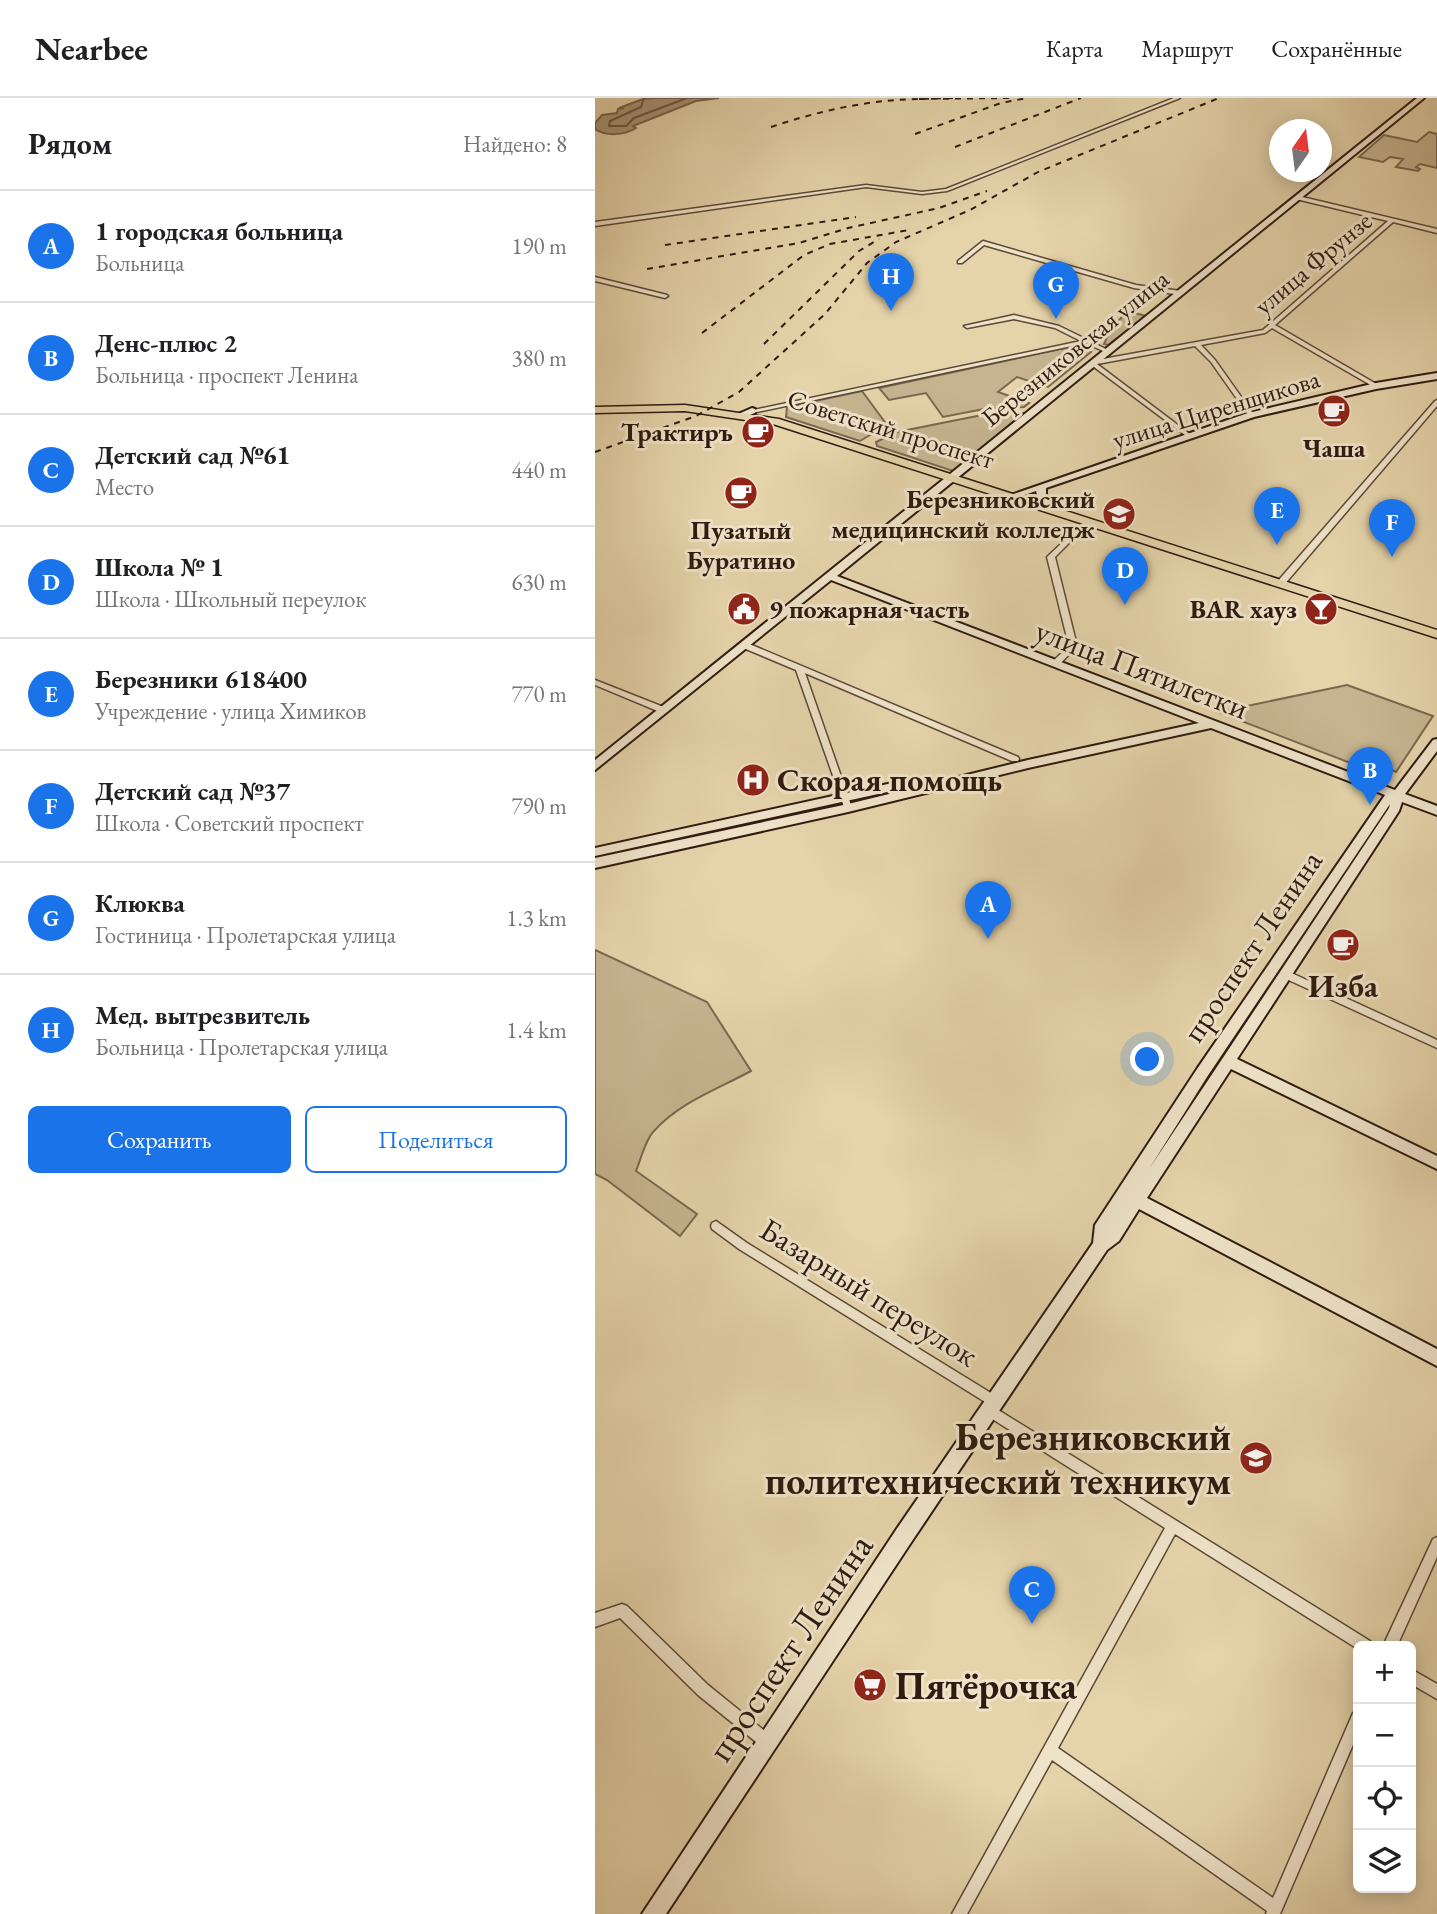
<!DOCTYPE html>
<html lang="ru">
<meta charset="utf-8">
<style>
:root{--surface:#fff;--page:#f2f2f2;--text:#202124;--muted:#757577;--line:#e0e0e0;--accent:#1a73e8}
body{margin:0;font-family:"EB Garamond",serif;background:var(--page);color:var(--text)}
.controls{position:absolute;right:21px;bottom:21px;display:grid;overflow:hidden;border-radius:10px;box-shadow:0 4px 18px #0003}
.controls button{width:63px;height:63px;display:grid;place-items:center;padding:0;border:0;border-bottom:2px solid var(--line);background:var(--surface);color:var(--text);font:35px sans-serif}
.compass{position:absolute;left:674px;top:21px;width:63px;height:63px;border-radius:50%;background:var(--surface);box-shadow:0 4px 18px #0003;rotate:14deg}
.you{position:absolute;left:553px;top:962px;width:24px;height:24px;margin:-18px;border:5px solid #fff;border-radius:50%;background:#1a73e8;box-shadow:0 0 0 10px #1a73e833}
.badge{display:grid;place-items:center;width:46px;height:46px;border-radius:50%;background:var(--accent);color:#fff;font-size:23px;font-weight:700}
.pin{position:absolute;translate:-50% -58px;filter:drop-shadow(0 2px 4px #0008)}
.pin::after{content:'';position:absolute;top:37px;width:24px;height:21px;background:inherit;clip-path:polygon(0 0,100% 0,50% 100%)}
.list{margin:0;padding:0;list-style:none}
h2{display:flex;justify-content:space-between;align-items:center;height:91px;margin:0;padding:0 28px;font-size:30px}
h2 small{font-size:23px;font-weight:400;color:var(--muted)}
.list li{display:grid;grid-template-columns:46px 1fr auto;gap:21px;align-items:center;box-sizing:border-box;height:112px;padding:0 28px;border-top:2px solid var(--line)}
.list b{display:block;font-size:26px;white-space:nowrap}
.list p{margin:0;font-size:23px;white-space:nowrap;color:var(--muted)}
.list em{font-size:23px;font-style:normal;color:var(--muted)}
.actions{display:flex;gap:14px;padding:21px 28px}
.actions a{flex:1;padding:16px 0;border:2px solid var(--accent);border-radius:10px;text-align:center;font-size:24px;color:var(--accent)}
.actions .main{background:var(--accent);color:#fff}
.icon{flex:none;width:38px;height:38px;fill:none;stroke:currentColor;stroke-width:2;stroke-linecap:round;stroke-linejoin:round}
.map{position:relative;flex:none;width:842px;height:1816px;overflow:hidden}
header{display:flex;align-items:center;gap:42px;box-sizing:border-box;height:98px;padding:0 35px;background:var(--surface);border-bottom:2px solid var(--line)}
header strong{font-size:33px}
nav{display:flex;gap:38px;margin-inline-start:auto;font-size:24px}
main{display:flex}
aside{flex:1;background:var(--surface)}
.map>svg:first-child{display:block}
.green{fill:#c6b490;stroke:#7a6850;stroke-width:2}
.water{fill:#a79476;stroke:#77644d;stroke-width:2}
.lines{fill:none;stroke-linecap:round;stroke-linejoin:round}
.shore{stroke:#6b5843;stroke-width:2}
.street-casing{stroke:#5c4936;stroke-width:3}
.secondary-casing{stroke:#2f1b10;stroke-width:4}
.primary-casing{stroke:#2f1b10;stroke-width:3}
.street{fill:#eee2c8;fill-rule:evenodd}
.secondary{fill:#eee2c8;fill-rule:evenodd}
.primary{fill:#e5d3aa;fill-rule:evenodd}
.rail{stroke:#2f1b10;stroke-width:2;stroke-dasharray:6 6;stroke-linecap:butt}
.labels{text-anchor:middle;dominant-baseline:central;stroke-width:6;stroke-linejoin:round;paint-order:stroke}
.far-street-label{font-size:26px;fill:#2f1b10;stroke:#eee2c8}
.far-poi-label{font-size:26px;font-weight:bold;fill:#2f1b10;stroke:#eee2c8;text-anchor:end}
.street-label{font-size:32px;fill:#2f1b10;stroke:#eee2c8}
.poi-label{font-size:32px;font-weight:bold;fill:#2f1b10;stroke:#eee2c8;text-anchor:start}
.near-poi-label{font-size:38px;font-weight:bold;fill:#2f1b10;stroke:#eee2c8;text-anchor:end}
.near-street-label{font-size:38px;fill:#2f1b10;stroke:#eee2c8}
</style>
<header>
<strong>Nearbee</strong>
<nav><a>Карта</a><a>Маршрут</a><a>Сохранённые</a></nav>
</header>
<main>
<aside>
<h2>Рядом<small>Найдено: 8</small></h2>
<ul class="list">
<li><span class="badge">A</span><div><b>1 городская больница</b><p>Больница</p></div><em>190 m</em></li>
<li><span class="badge">B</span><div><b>Денс-плюс 2</b><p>Больница · проспект Ленина</p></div><em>380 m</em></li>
<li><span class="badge">C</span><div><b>Детский сад №61</b><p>Место</p></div><em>440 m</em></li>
<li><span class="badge">D</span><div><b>Школа № 1</b><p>Школа · Школьный переулок</p></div><em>630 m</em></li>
<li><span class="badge">E</span><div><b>Березники 618400</b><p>Учреждение · улица Химиков</p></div><em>770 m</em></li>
<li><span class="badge">F</span><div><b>Детский сад №37</b><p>Школа · Советский проспект</p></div><em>790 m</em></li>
<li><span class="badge">G</span><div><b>Клюква</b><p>Гостиница · Пролетарская улица</p></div><em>1.3 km</em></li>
<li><span class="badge">H</span><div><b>Мед. вытрезвитель</b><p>Больница · Пролетарская улица</p></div><em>1.4 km</em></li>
</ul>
<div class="actions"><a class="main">Сохранить</a><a>Поделиться</a></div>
</aside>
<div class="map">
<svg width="842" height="1816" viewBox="0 0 842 1816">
<rect width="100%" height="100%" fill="#e5d3aa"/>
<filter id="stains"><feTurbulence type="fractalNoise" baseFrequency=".00286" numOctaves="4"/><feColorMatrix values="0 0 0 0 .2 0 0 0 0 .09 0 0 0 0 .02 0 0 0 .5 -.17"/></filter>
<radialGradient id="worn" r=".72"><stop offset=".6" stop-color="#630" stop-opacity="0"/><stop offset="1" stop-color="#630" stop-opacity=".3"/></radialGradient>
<path class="green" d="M834 34 842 36V70L825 66 821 69 825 71 823 73 801 69 808 61 795 59 788 64 764 59 789 37 822 44Z
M532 213 551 218 513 247 509 246 515 233Z
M484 247 496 254 453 289 422 279 403 294 434 305 429 309 389 311 348 319 331 295 294 302 284 290Z
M267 293 292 327 265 343 191 319 192 309Z
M407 313 429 315 358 373 282 348 281 344 302 334Z
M752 587 838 618 801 674 793 670 785 672 784 676 623 614Z
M0 852 112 904 156 973C123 991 85 1004 59 1033 50 1042 46 1061 41 1073L102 1116 85 1138 12 1082 0 1076Z"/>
<path class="water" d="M62 0H124L101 3 38 28 41 30C29 38 10 38 0 31V25L7 17 22 15 23 11 29 10H24L48 1Z"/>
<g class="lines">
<path class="shore" d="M49 0 46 9 15 23 14 28H31L39 20 92 0"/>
<defs>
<path id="street" d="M579 0H585L352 93 327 96 271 89 0 128V124L271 87 327 94 351 91Z
M703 98 842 131V135L798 124 680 227 783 287V289H779L677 230 670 235 606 247 620 262 659 317 656 319 654 318 616 264 600 248 502 266 596 337 597 338 594 340 495 266V264L497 263 668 232 793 123 701 101V99Z
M388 143 541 187 586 193 589 195 586 197 539 190 389 147 367 165H363V163Z
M0 179 72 197 73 198 70 200 0 183Z
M419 217 464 228 515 253 510 254 491 245 157 315 154 313 486 243 460 230 419 221 372 230 369 228Z
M842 302V308L688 488H682V484L840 303Z
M492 422 495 424 460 459 482 548 463 568H460L456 566 457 564 474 548 452 459 490 423Z
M146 545H152L423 659 424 661 423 663H417L210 575 257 710 253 713 250 712 201 572 146 549Z
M0 582 71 610 72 612 68 615 65 614 0 587Z
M690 872 842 942V950L687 879 685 876Z
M121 1123 152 1145 404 1300 406 1304 404 1308 400 1310 775 1543 777 1548H763V1551L580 1436 463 1650 678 1800 758 1615 763 1613V1635L685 1816H671L672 1813 457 1662 372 1816H357L570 1430 391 1317 389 1313 391 1309 395 1307 144 1151 117 1131 116 1128 117 1125Z
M842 1439V1459L802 1548H788L838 1441Z
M27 1506 32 1508 113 1587 176 1638 178 1643 176 1648 171 1650 166 1648 103 1597 25 1520 0 1529V1515Z
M816 1571 842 1586V1601L816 1586Z"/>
<path id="secondary" d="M822 0H829L242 478 800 692 838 642 842 641V653L810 696 842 708V717L807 704 804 713 642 961 842 1058V1071L636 971 552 1100 842 1251V1268L544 1111 524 1143 512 1152 315 1446 71 1816H47L301 1432 498 1145 500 1127 602 971 790 697 616 630 433 670 253 714 0 770V760L253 706 433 662 604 625 236 482 0 672V662ZM795 706 794 710 554 1071 612 979Z
M842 275V281L781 291 659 319 451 390V397L458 404V408H452L443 400 441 393 415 402 410 399 653 315 781 285Z
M157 310 160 311V315L146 320 141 317Z
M311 682 315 683 317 686 315 689 0 758V750Z"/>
<path id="primary" d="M90 307 184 321 842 532V540L178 326 90 313 0 315V309Z"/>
</defs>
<use href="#street" class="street-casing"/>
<use href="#secondary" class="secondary-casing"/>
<use href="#primary" class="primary-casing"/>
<use href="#street" class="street"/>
<use href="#secondary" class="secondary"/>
<use href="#primary" class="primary"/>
<path class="rail" d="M358 0 323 1 418 0
M176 29C224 13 272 2 323 1
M320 36 406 5 432 0
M360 49 486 0
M70 147 261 119
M52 171 204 145 253 130 344 110 392 93
M107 235 209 157 235 146 314 132
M169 246 264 153 284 141
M0 354 101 318 144 294 230 216 272 165 301 144 375 112 443 74 624 0"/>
</g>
<defs>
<symbol id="cafe-disc" viewBox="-11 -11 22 22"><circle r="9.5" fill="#8f2418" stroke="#eee2c8"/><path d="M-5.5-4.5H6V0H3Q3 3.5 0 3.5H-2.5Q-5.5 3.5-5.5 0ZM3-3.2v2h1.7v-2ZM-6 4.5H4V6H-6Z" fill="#fff"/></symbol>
<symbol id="university-disc" viewBox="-11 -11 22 22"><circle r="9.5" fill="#8f2418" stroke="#eee2c8"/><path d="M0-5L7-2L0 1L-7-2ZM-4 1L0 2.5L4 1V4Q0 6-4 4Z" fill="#fff"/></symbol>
<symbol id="civic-disc" viewBox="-11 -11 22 22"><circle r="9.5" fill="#8f2418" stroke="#eee2c8"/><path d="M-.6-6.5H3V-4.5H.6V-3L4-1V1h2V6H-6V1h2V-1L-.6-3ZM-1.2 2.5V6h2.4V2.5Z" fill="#fff"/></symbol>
<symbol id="bar-disc" viewBox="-11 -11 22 22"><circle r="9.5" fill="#8f2418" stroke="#eee2c8"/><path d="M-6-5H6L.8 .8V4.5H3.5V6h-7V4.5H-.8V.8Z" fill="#fff"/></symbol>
<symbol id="hospital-disc" viewBox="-11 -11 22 22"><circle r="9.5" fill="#8f2418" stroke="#eee2c8"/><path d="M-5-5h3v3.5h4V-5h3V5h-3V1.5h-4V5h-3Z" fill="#fff"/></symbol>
<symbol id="supermarket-disc" viewBox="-11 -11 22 22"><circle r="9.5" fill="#8f2418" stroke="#eee2c8"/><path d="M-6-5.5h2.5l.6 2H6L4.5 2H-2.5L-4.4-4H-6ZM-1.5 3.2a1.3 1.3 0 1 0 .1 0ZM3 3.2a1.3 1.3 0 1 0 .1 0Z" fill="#fff"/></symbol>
</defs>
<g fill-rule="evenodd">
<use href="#cafe-disc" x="720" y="294" width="38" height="38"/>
<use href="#cafe-disc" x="144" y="315" width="38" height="38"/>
<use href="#cafe-disc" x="127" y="376" width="38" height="38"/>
<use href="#university-disc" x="505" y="397" width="38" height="38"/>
<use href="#civic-disc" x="130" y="492" width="38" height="38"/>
<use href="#bar-disc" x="707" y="492" width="38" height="38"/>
<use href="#hospital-disc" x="139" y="663" width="38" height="38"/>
<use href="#cafe-disc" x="729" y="828" width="38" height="38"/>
<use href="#university-disc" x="642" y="1341" width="38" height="38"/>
<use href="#supermarket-disc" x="256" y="1568" width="38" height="38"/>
</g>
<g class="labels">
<g class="far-street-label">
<text transform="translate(718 165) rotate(-40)">улица Фрунзе</text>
<text transform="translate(480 250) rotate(-39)">Березниковская улица</text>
<text transform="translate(621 311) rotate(-17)">улица Циренщикова</text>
<text transform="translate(296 331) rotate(17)">Советский проспект</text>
</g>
<g class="far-poi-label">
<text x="138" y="334">Трактиръ</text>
<text x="739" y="350" text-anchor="middle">Чаша</text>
<text x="500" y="401">Березниковский<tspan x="500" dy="30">медицинский колледж</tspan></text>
<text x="146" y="432" text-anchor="middle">Пузатый<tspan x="146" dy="30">Буратино</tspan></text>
<text x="174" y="511" text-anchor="start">9 пожарная часть</text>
<text x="702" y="511">BAR хауз</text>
</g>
<g class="street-label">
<text transform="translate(547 571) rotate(21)">улица Пятилетки</text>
<text transform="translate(657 848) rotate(-56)">проспект Ленина</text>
<text transform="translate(274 1194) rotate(32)">Базарный переулок</text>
</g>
<g class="poi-label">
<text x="182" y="682">Скорая помощь</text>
<text x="748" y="888" text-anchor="middle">Изба</text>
</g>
<g class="near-poi-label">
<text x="636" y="1338">Березниковский<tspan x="636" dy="44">политехнический техникум</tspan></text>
<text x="300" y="1587" text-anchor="start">Пятёрочка</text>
</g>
<g class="near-street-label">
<text transform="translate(194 1549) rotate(-56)">проспект Ленина</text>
</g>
</g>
<rect width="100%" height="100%" filter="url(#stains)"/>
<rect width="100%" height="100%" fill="url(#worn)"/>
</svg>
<div class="controls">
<button>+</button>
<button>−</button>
<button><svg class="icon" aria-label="locate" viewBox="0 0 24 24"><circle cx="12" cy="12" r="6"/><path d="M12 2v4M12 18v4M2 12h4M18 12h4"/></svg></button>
<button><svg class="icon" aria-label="layers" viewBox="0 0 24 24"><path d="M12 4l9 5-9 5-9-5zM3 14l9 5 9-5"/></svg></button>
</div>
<svg class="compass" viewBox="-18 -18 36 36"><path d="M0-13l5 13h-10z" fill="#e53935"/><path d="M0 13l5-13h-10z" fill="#757577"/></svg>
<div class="you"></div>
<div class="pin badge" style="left:393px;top:841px">A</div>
<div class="pin badge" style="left:775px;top:707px">B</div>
<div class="pin badge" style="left:437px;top:1526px">C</div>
<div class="pin badge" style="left:530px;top:507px">D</div>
<div class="pin badge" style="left:682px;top:447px">E</div>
<div class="pin badge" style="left:797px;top:459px">F</div>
<div class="pin badge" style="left:461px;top:221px">G</div>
<div class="pin badge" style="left:296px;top:213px">H</div>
</div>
</main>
